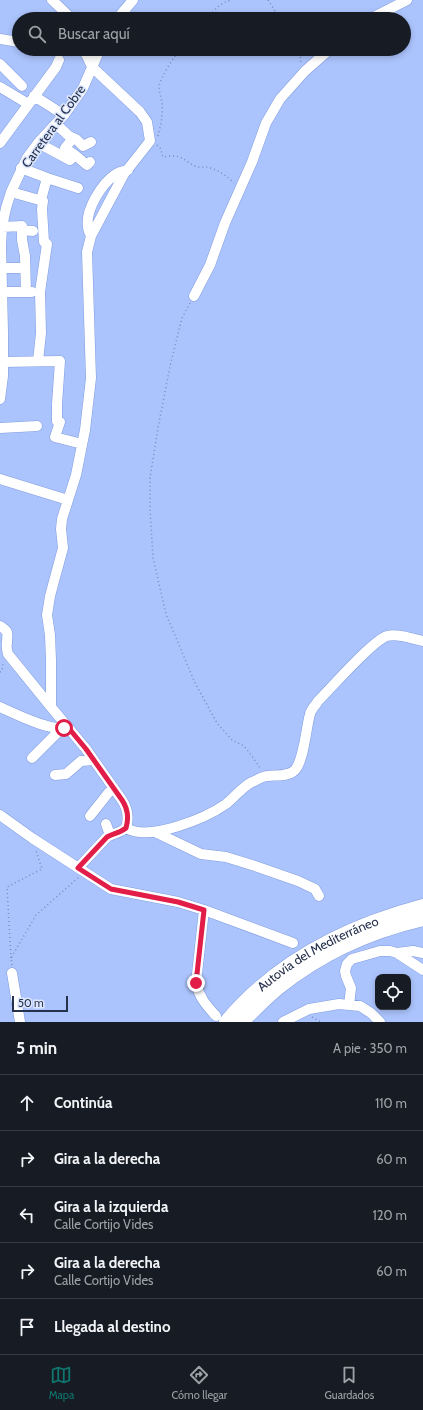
<!DOCTYPE html>
<html lang="es">
<meta charset="utf-8">
<style>
:root{--surface:#171b24;--page:#20242c;--text:#f1f3f6;--muted:#9ea1a6;--line:#363941;--accent:#0f766e}
body{margin:0;font-family:Cabin,sans-serif;background:var(--page);color:var(--text)}
.controls{position:absolute;right:12px;bottom:12px;display:grid;overflow:hidden;border-radius:8px;box-shadow:0 2px 6px #0003}
.controls button{width:36px;height:36px;display:grid;place-items:center;padding:0;border:0;border-bottom:1px solid var(--line);background:var(--surface);color:var(--text);font:20px sans-serif}
.scale{position:absolute;left:12px;bottom:10px;width:56px;box-sizing:border-box;padding-left:4px;border:2px solid #26314d;border-top:0;font-size:11px;line-height:14px;white-space:nowrap;color:#26314d;-webkit-text-stroke:3px #dce6fc;paint-order:stroke}
.stop{position:absolute;width:12px;height:12px;margin:-9px;border:3px solid #e11d48;border-radius:50%;background:#fff}
.stop.end{background:#e11d48;border-color:#fff;box-shadow:0 1px 4px #0008}
.list{margin:0;padding:0;list-style:none}
h2{display:flex;justify-content:space-between;align-items:center;height:52px;margin:0;padding:0 16px;font-size:17px}
h2 small{font-size:13px;font-weight:400;color:var(--muted)}
.list li{display:grid;grid-template-columns:26px 1fr auto;gap:12px;align-items:center;box-sizing:border-box;height:56px;padding:0 16px;border-top:1px solid var(--line)}
.list b{display:block;font-size:15px;white-space:nowrap}
.list p{margin:0;font-size:13px;white-space:nowrap;color:var(--muted)}
.list em{font-size:13px;font-style:normal;color:var(--muted)}
.icon{flex:none;width:22px;height:22px;fill:none;stroke:currentColor;stroke-width:2;stroke-linecap:round;stroke-linejoin:round}
.map{position:relative;flex:none;width:423px;height:1022px;overflow:hidden}
.search{position:absolute;background:var(--surface);box-shadow:0 2px 6px #0003;left:12px;right:12px;top:12px;height:44px;display:flex;align-items:center;gap:10px;box-sizing:border-box;padding:0 14px;border-radius:22px;color:var(--muted);font-size:15px}
.sheet{height:332px;background:var(--surface)}
nav{display:flex;justify-content:space-around;align-items:center;box-sizing:border-box;height:56px;border-top:1px solid var(--line);background:var(--surface);font-size:11px;color:var(--muted)}
nav a{display:grid;justify-items:center;gap:2px}
nav .on{color:var(--accent)}
.map>svg:first-child{display:block}
.lines{fill:none;stroke-linecap:round;stroke-linejoin:round}
.minor-casing{stroke:#809ce0;stroke-width:11}
.highway-casing{stroke:#809ce0;stroke-width:15}
.path{stroke:#798cba;stroke-width:1.5;stroke-dasharray:1 3;stroke-linecap:butt}
.minor{stroke:#fff;stroke-width:10}
.highway{stroke:#fff;stroke-width:14}
.route{stroke:#e11d48;stroke-width:5}
.labels{text-anchor:middle;dominant-baseline:central;stroke-width:3;stroke-linejoin:round;paint-order:stroke}
.street-label{font-size:13px;fill:#26314d;stroke:#dce6fc}
</style>
<div class="map">
<svg width="423" height="1022" viewBox="0 0 423 1022">
<rect width="100%" height="100%" fill="#acc4fd"/>
<g class="lines">
<defs>
<path id="minor" d="M52 0 72 19
M117 19 133 0
M370 19 407 0
M0 39 19 42
M0 64 22 86
M0 87 25 102 28 105
M34 96 64 115
M56 124 69 136 76 139 83 146 91 142
M73 138 65 148 75 155
M0 143 56 67 59 60
M38 143 70 160 75 155 87 165 90 162
M21 168 47 178 41 200
M47 178 78 188
M11 192 43 201 42 209 44 242 47 244 40 292 41 333 38 361
M2 227 22 226V240L25 256 26 292
M22 230 33 231
M91 236C90 234 88 230 88 227 85 210 102 183 116 174 119 172 124 171 128 170
M1 268H25
M2 292H32
M194 296 210 265 225 223 252 162 266 123 280 99 305 71 330 49
M3 362 60 361 57 404V421L60 422 55 437 82 444
M0 399 3 376V331L1 246 2 227 6 208 11 192 27 158 38 143 64 115 83 88 100 49
M0 428 37 426
M0 479 68 500
M0 626C10 632 7 633 7 643 6 646 7 650 8 654L51 707
M0 707C14 713 54 734 67 726
M32 758 61 729
M55 775 66 774 81 761 94 760
M0 815 32 838 111 889 178 902 204 910 293 943
M90 816 113 787
M106 824 110 835
M126 828C149 842 206 818 226 804 235 797 242 787 252 782 256 781 259 778 263 777 273 774 287 778 295 770 304 760 306 728 310 714 311 709 316 705 318 701 331 688 373 640 387 636 398 633 412 639 423 641
M155 832 201 854 226 857 255 866 298 881 315 889 319 896
M78 868 107 837C114 833 120 833 126 828 129 818 128 809 122 800L86 749 51 707V660L50 635 47 615 50 596 63 548 61 529 62 519 76 475 85 430 91 378 87 252 91 236 124 174 150 141 147 122 140 112 92 67 86 54 80 49
M204 910 196 983C199 997 206 1005 216 1016
M397 953 413 951 423 953
M12 973 20 1022
M349 1005 351 988 346 976 345 971 347 964 352 959 380 951H390L397 953 423 970
M283 1022 309 1009 339 1004 360 1006 371 1013 380 1022"/>
<g id="highway">
<path id="s1" d="M226 1022C277 961 347 926 423 906"/>
<path d="M242 1022C254 1010 265 999 278 988 320 954 371 931 423 919"/>
</g>
</defs>
<use href="#minor" class="minor-casing"/>
<use href="#highway" class="highway-casing"/>
<path class="path" d="M268 0 280 19
M208 19C214 10 220 3 231 0
M299 49 301 62
M65 54 69 52V49
M158 136C161 125 163 113 162 102 161 97 159 92 159 86 161 77 174 55 182 49
M157 145 161 149 162 154 163 157C169 156 176 155 182 158 186 160 190 164 195 166 199 168 203 167 207 167 217 169 227 176 234 183
M190 303 182 318 170 366 158 428 150 478V509L153 558 166 614 195 683 217 723 232 740 244 746 252 756 260 768
M0 672 2 671 3 663
M11 958 7 887 42 869 36 851
M12 965 11 958 36 915 79 877
M312 1017 321 1022"/>
<use href="#minor" class="minor"/>
<use href="#highway" class="highway"/>
</g>
<g class="lines">
<path class="route" d="M64 728 67 726 86 749 122 800C128 809 129 818 126 828 120 833 114 833 107 837L78 868 111 889 178 902 204 910 196 983"/>
</g>
<g class="labels">
<g class="street-label">
<text transform="translate(53 126) rotate(-54)">Carretera al Cobre</text>
<text stroke="none"><textPath href="#s1" startOffset="116">Autovía del Mediterráneo</textPath></text>
</g>
</g>
</svg>
<div class="controls">
<button><svg class="icon" aria-label="locate" viewBox="0 0 24 24"><circle cx="12" cy="12" r="6"/><path d="M12 2v4M12 18v4M2 12h4M18 12h4"/></svg></button>
</div>
<div class="scale">50 m</div>
<div class="stop" style="left:64px;top:728px"></div>
<div class="stop end" style="left:196px;top:983px"></div>
<div class="search"><svg class="icon" aria-label="search" viewBox="0 0 24 24"><circle cx="10" cy="10" r="6"/><path d="M15 15l6 6"/></svg>Buscar aquí</div>
</div>
<section class="sheet">
<h2>5 min<small>A pie · 350 m</small></h2>
<ul class="list">
<li><svg class="icon" aria-label="ahead" viewBox="0 0 24 24"><path d="M12 20V5M6 11l6-6 6 6"/></svg><div><b>Continúa</b></div><em>110 m</em></li>
<li><svg class="icon" aria-label="right" viewBox="0 0 24 24"><path d="M7 20v-9h11M14 6l5 5-5 5"/></svg><div><b>Gira a la derecha</b></div><em>60 m</em></li>
<li><svg class="icon" aria-label="left" viewBox="0 0 24 24"><path d="M17 20v-9H6M10 6l-5 5 5 5"/></svg><div><b>Gira a la izquierda</b><p>Calle Cortijo Vides</p></div><em>120 m</em></li>
<li><svg class="icon" aria-label="right" viewBox="0 0 24 24"><path d="M7 20v-9h11M14 6l5 5-5 5"/></svg><div><b>Gira a la derecha</b><p>Calle Cortijo Vides</p></div><em>60 m</em></li>
<li><svg class="icon" aria-label="arrive" viewBox="0 0 24 24"><path d="M6 21V4h12l-3 4 3 4H6"/></svg><div><b>Llegada al destino</b></div></li>
</ul>
</section>
<nav>
<a class="on"><svg class="icon" aria-label="map" viewBox="0 0 24 24"><path d="M3 6l6-2 6 2 6-2v14l-6 2-6-2-6 2zM9 4v14M15 6v14"/></svg>Mapa</a>
<a><svg class="icon" aria-label="directions" viewBox="0 0 24 24"><path d="M12 3l9 9-9 9-9-9zM9 14v-3h6M13 9l2 2-2 2"/></svg>Cómo llegar</a>
<a><svg class="icon" aria-label="saved" viewBox="0 0 24 24"><path d="M7 4h10v16l-5-4-5 4z"/></svg>Guardados</a>
</nav>
